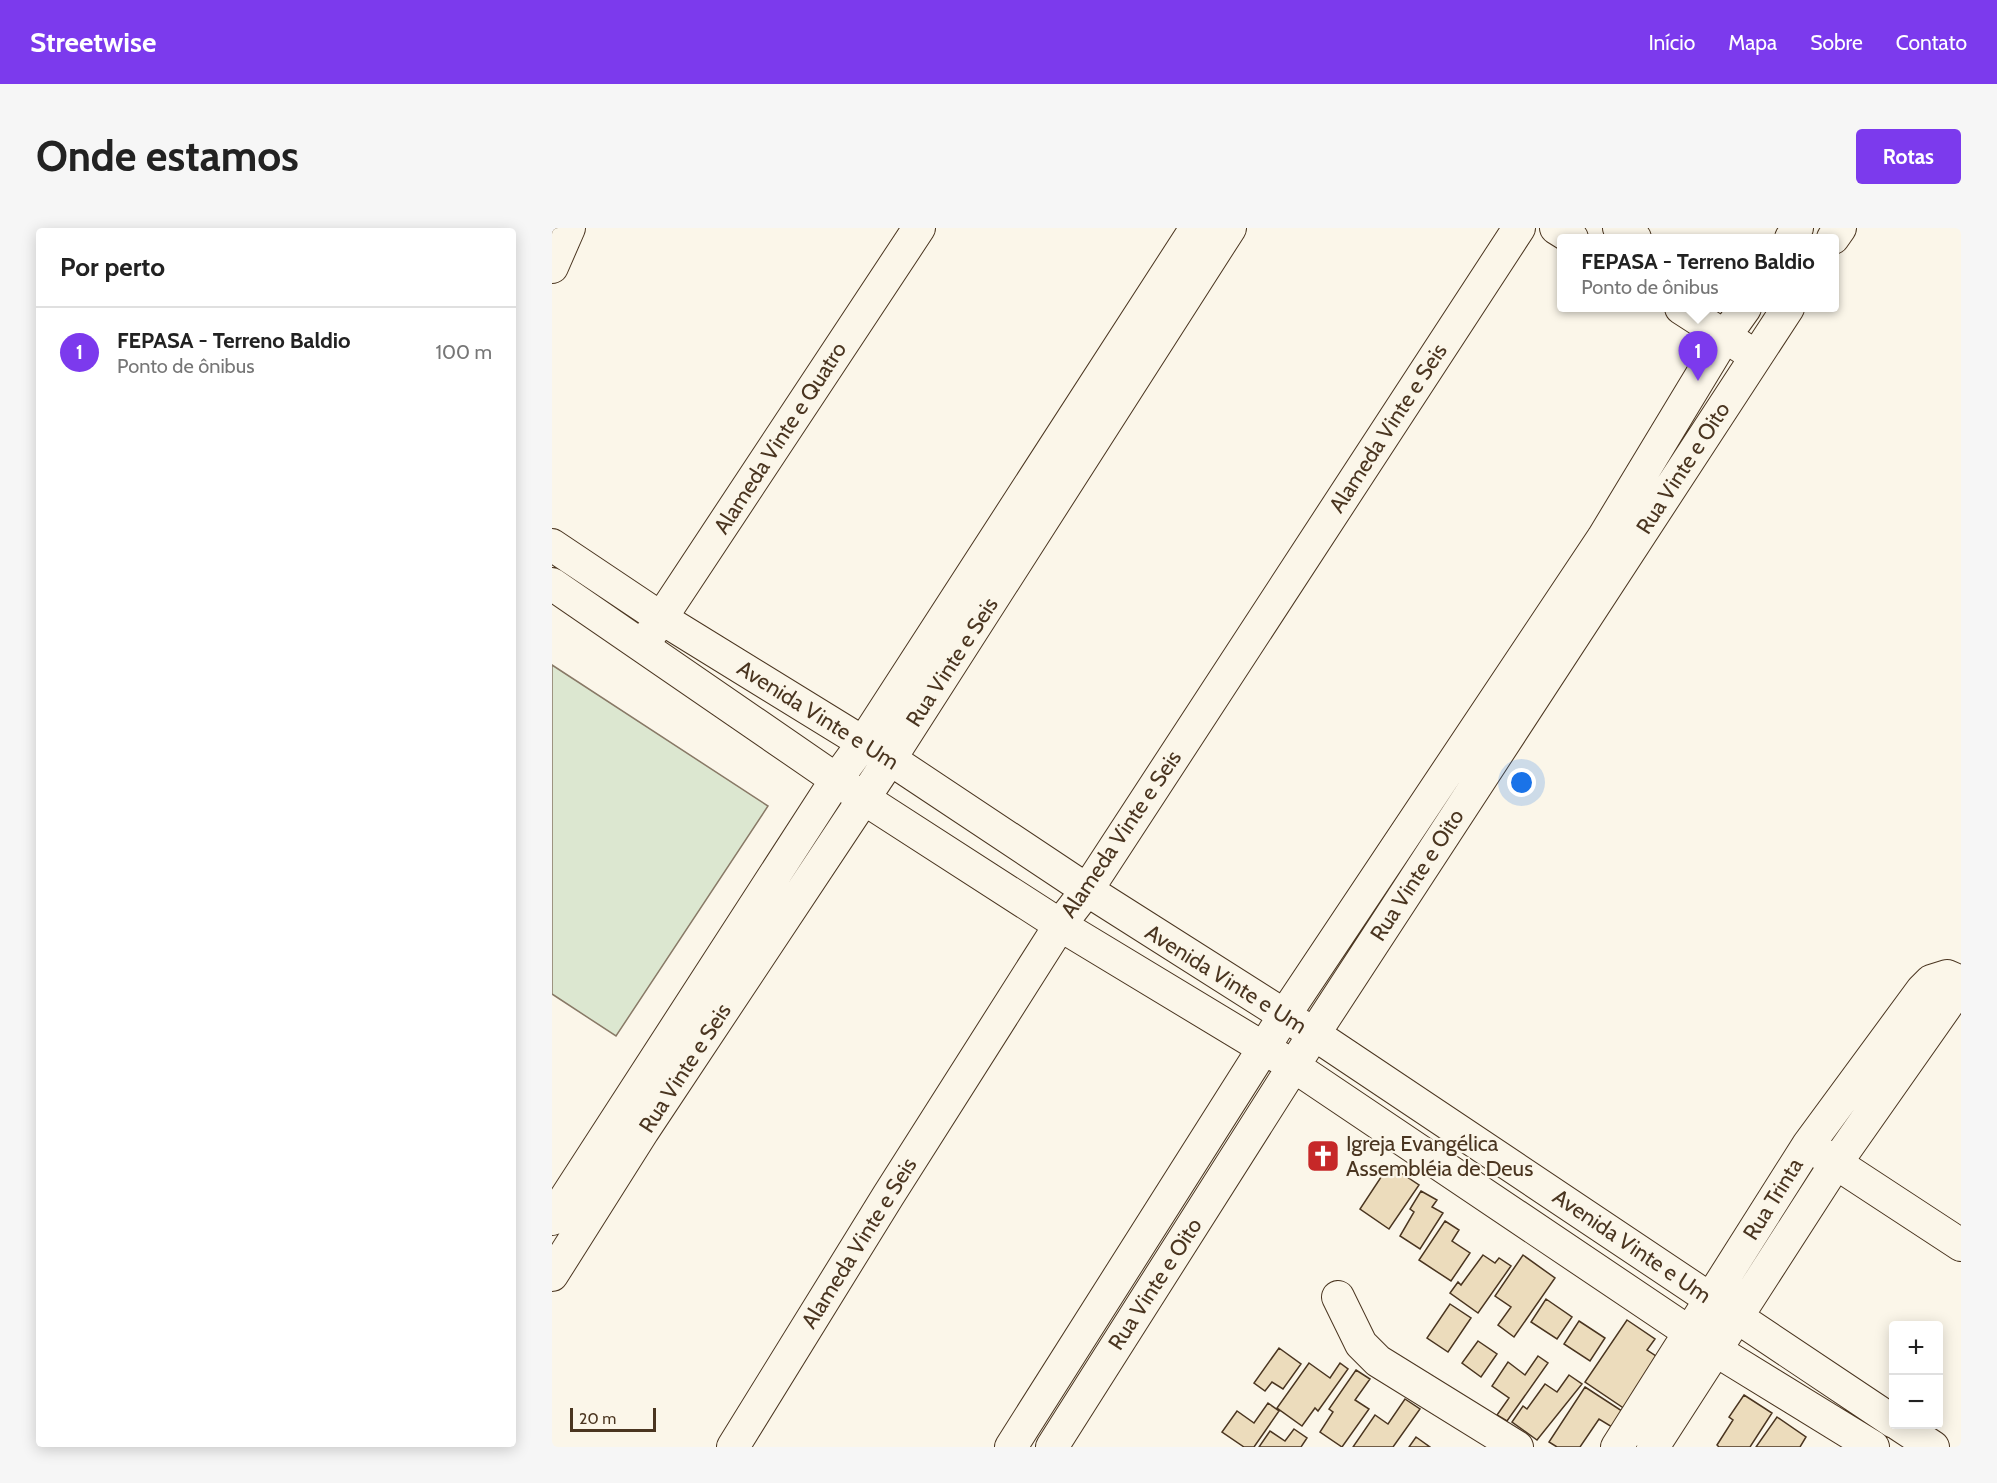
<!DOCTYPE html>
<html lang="pt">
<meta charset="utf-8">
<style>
:root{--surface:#fff;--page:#f6f6f6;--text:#222;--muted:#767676;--line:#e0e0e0;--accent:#7c3aed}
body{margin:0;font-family:Cabin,sans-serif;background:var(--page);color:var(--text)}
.controls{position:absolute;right:18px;bottom:18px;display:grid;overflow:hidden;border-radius:6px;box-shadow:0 3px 15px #0003}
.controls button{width:54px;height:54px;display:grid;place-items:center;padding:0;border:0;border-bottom:2px solid var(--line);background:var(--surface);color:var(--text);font:30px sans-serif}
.scale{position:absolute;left:18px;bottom:15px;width:86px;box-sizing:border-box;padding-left:6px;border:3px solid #4a3520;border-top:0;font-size:16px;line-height:21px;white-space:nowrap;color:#4a3520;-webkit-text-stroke:4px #fbf6e9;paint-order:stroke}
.you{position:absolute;left:970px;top:555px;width:21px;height:21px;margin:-15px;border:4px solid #fff;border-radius:50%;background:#1a73e8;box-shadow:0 0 0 9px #1a73e833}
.badge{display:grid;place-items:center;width:39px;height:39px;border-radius:50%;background:var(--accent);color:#fff;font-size:20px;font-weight:700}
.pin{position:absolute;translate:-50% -50px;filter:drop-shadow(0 2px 3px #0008)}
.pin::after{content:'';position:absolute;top:32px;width:21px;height:18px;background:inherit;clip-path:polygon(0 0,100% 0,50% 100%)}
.popup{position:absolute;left:1005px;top:6px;width:282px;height:78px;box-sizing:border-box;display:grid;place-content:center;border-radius:6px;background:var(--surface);filter:drop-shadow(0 2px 4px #0005);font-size:20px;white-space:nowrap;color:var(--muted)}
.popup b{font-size:22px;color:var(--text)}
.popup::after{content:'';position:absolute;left:50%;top:100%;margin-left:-12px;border:12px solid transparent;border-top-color:var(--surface)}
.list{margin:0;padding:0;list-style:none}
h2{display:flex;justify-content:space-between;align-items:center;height:78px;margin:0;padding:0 24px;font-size:26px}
h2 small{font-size:20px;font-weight:400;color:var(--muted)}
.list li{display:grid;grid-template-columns:39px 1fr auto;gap:18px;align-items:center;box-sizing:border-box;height:90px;padding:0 24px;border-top:2px solid var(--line)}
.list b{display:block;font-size:22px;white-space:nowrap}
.list p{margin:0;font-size:20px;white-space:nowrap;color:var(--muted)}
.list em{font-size:20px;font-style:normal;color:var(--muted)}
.map{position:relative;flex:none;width:1409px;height:1219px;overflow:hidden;border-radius:6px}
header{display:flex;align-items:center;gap:36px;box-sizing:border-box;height:84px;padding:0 30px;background:var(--accent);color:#fff}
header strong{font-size:28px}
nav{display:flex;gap:33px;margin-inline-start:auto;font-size:21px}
.intro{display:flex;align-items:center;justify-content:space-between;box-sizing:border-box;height:144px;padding:0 36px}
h1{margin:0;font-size:42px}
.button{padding:15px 27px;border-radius:6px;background:var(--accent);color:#fff;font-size:21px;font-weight:700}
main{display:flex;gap:36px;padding:0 36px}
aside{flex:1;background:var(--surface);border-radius:6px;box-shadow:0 3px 15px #0003}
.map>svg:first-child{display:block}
.green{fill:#dce7d0;stroke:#887966;stroke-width:1.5}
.building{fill:#ecdcbc;stroke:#4a3520;stroke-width:1.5}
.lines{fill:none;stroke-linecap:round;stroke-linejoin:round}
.minor-casing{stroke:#4a3520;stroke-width:34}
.minor{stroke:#fbf6e9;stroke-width:32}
.labels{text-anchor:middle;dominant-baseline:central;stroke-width:4.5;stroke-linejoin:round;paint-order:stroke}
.street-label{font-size:22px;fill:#4a3520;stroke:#fbf6e9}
.poi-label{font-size:22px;fill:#4a3520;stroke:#fbf6e9;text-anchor:start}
</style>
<header>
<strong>Streetwise</strong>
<nav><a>Início</a><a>Mapa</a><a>Sobre</a><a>Contato</a></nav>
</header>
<div class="intro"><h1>Onde estamos</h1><a class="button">Rotas</a></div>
<main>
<aside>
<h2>Por perto<small></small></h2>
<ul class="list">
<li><span class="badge">1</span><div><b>FEPASA - Terreno Baldio</b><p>Ponto de ônibus</p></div><em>100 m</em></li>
</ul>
</aside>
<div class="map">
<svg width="1409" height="1219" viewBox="0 0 1409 1219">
<rect width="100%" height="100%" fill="#fbf6e9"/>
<path class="green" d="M0 437 216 578 64 808 0 766Z"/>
<path class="building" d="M837 937 867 957 837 1001 808 981Z
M869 963 885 972 880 979 891 985 868 1021 848 1008 862 984 858 981Z
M893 993 907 1002 900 1013 918 1025 899 1053 867 1032Z
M931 1027 943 1035 947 1030 959 1038 926 1085 898 1065 906 1054 909 1057Z
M971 1027 1003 1050 962 1109 946 1097 959 1079 943 1068Z
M994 1071 1020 1089 1005 1111 979 1094Z
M898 1076 919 1090 896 1124 875 1110Z
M1075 1092 1103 1111 1095 1122 1107 1130 1073 1181 1033 1154Z
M1027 1093 1053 1110 1038 1133 1012 1116Z
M926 1113 945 1126 929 1149 910 1135Z
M727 1120 749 1136 731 1161 720 1154 713 1163 702 1155Z
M986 1128 996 1135 955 1193 945 1187 957 1170 940 1158 956 1134 973 1147Z
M757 1135 778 1150 788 1135 796 1141 766 1183 763 1180 750 1198 725 1180Z
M804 1142 818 1151 803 1172 817 1181 790 1219 768 1204 781 1184 777 1181Z
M1017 1147 1030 1156 985 1212 960 1194 971 1178 975 1181 993 1156 1005 1164Z
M1033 1159 1070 1183 1060 1199 1047 1191 1028 1219H1005L997 1214Z
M1192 1167 1220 1185 1198 1219H1167L1165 1217 1181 1192 1177 1189Z
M853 1171 868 1181 841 1219H801L823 1187 836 1196Z
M716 1175 727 1183 702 1219H692L670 1204 685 1183 702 1195Z
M1225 1189 1254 1209 1248 1219H1204Z
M742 1201 755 1210 749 1219H707L718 1203 733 1213Z
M864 1209 878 1219H857Z"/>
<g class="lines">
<defs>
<path id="minor" d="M1004 0 1020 10
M1067 0 1083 10
M1239 10 1245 0
M1281 10 1288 0
M0 39 17 0
M1129 80 1191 120
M0 317 109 390 338 531 535 662 762 806 1342 1194
M0 356 311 570 508 697 743 839 1165 1123 1321 1219
M98 407 367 0
M1267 924 1409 1017
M0 991 284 552 311 515 644 0
M0 1047 91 903 338 531 678 0
M786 1069 809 1116 826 1133 965 1219
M1346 1196 1381 1219
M181 1219 336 968 508 697 535 662 967 0
M459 1219 732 788 1051 310 1173 108 1193 80
M500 1219 762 806 1236 80
M1065 1219 1256 917 1370 762 1379 753 1395 748 1409 754
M1101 1219 1284 935 1409 757"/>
</defs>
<use href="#minor" class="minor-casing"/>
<use href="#minor" class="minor"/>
</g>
<defs>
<symbol id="church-square" viewBox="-11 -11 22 22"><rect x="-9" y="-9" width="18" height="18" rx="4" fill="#c62828" stroke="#fbf6e9"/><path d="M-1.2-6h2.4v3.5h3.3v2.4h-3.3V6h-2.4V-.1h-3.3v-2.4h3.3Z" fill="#fff"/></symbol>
</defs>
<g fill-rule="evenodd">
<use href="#church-square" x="752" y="909" width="38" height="38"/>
</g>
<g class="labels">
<g class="street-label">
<text transform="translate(836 200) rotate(-57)">Alameda Vinte e Seis</text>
<text transform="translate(228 210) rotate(-57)">Alameda Vinte e Quatro</text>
<text transform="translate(1131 240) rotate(-57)">Rua Vinte e Oito</text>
<text transform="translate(400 434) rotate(-57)">Rua Vinte e Seis</text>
<text transform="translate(266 487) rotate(32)">Avenida Vinte e Um</text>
<text transform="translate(569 606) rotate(-56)">Alameda Vinte e Seis</text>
<text transform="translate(865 647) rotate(-57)">Rua Vinte e Oito</text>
<text transform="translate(674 751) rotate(32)">Avenida Vinte e Um</text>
<text transform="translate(133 840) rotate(-57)">Rua Vinte e Seis</text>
<text transform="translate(1221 971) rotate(-58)">Rua Trinta</text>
<text transform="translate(307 1015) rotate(-58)">Alameda Vinte e Seis</text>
<text transform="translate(1080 1018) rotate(34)">Avenida Vinte e Um</text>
<text transform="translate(603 1056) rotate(-57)">Rua Vinte e Oito</text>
</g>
<g class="poi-label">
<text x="794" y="915">Igreja Evangélica<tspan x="794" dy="25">Assembléia de Deus</tspan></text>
</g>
</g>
</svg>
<div class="controls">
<button>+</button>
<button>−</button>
</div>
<div class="scale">20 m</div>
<div class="you"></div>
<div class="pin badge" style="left:1146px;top:153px">1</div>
<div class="popup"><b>FEPASA - Terreno Baldio</b>Ponto de ônibus</div>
</div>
</main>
